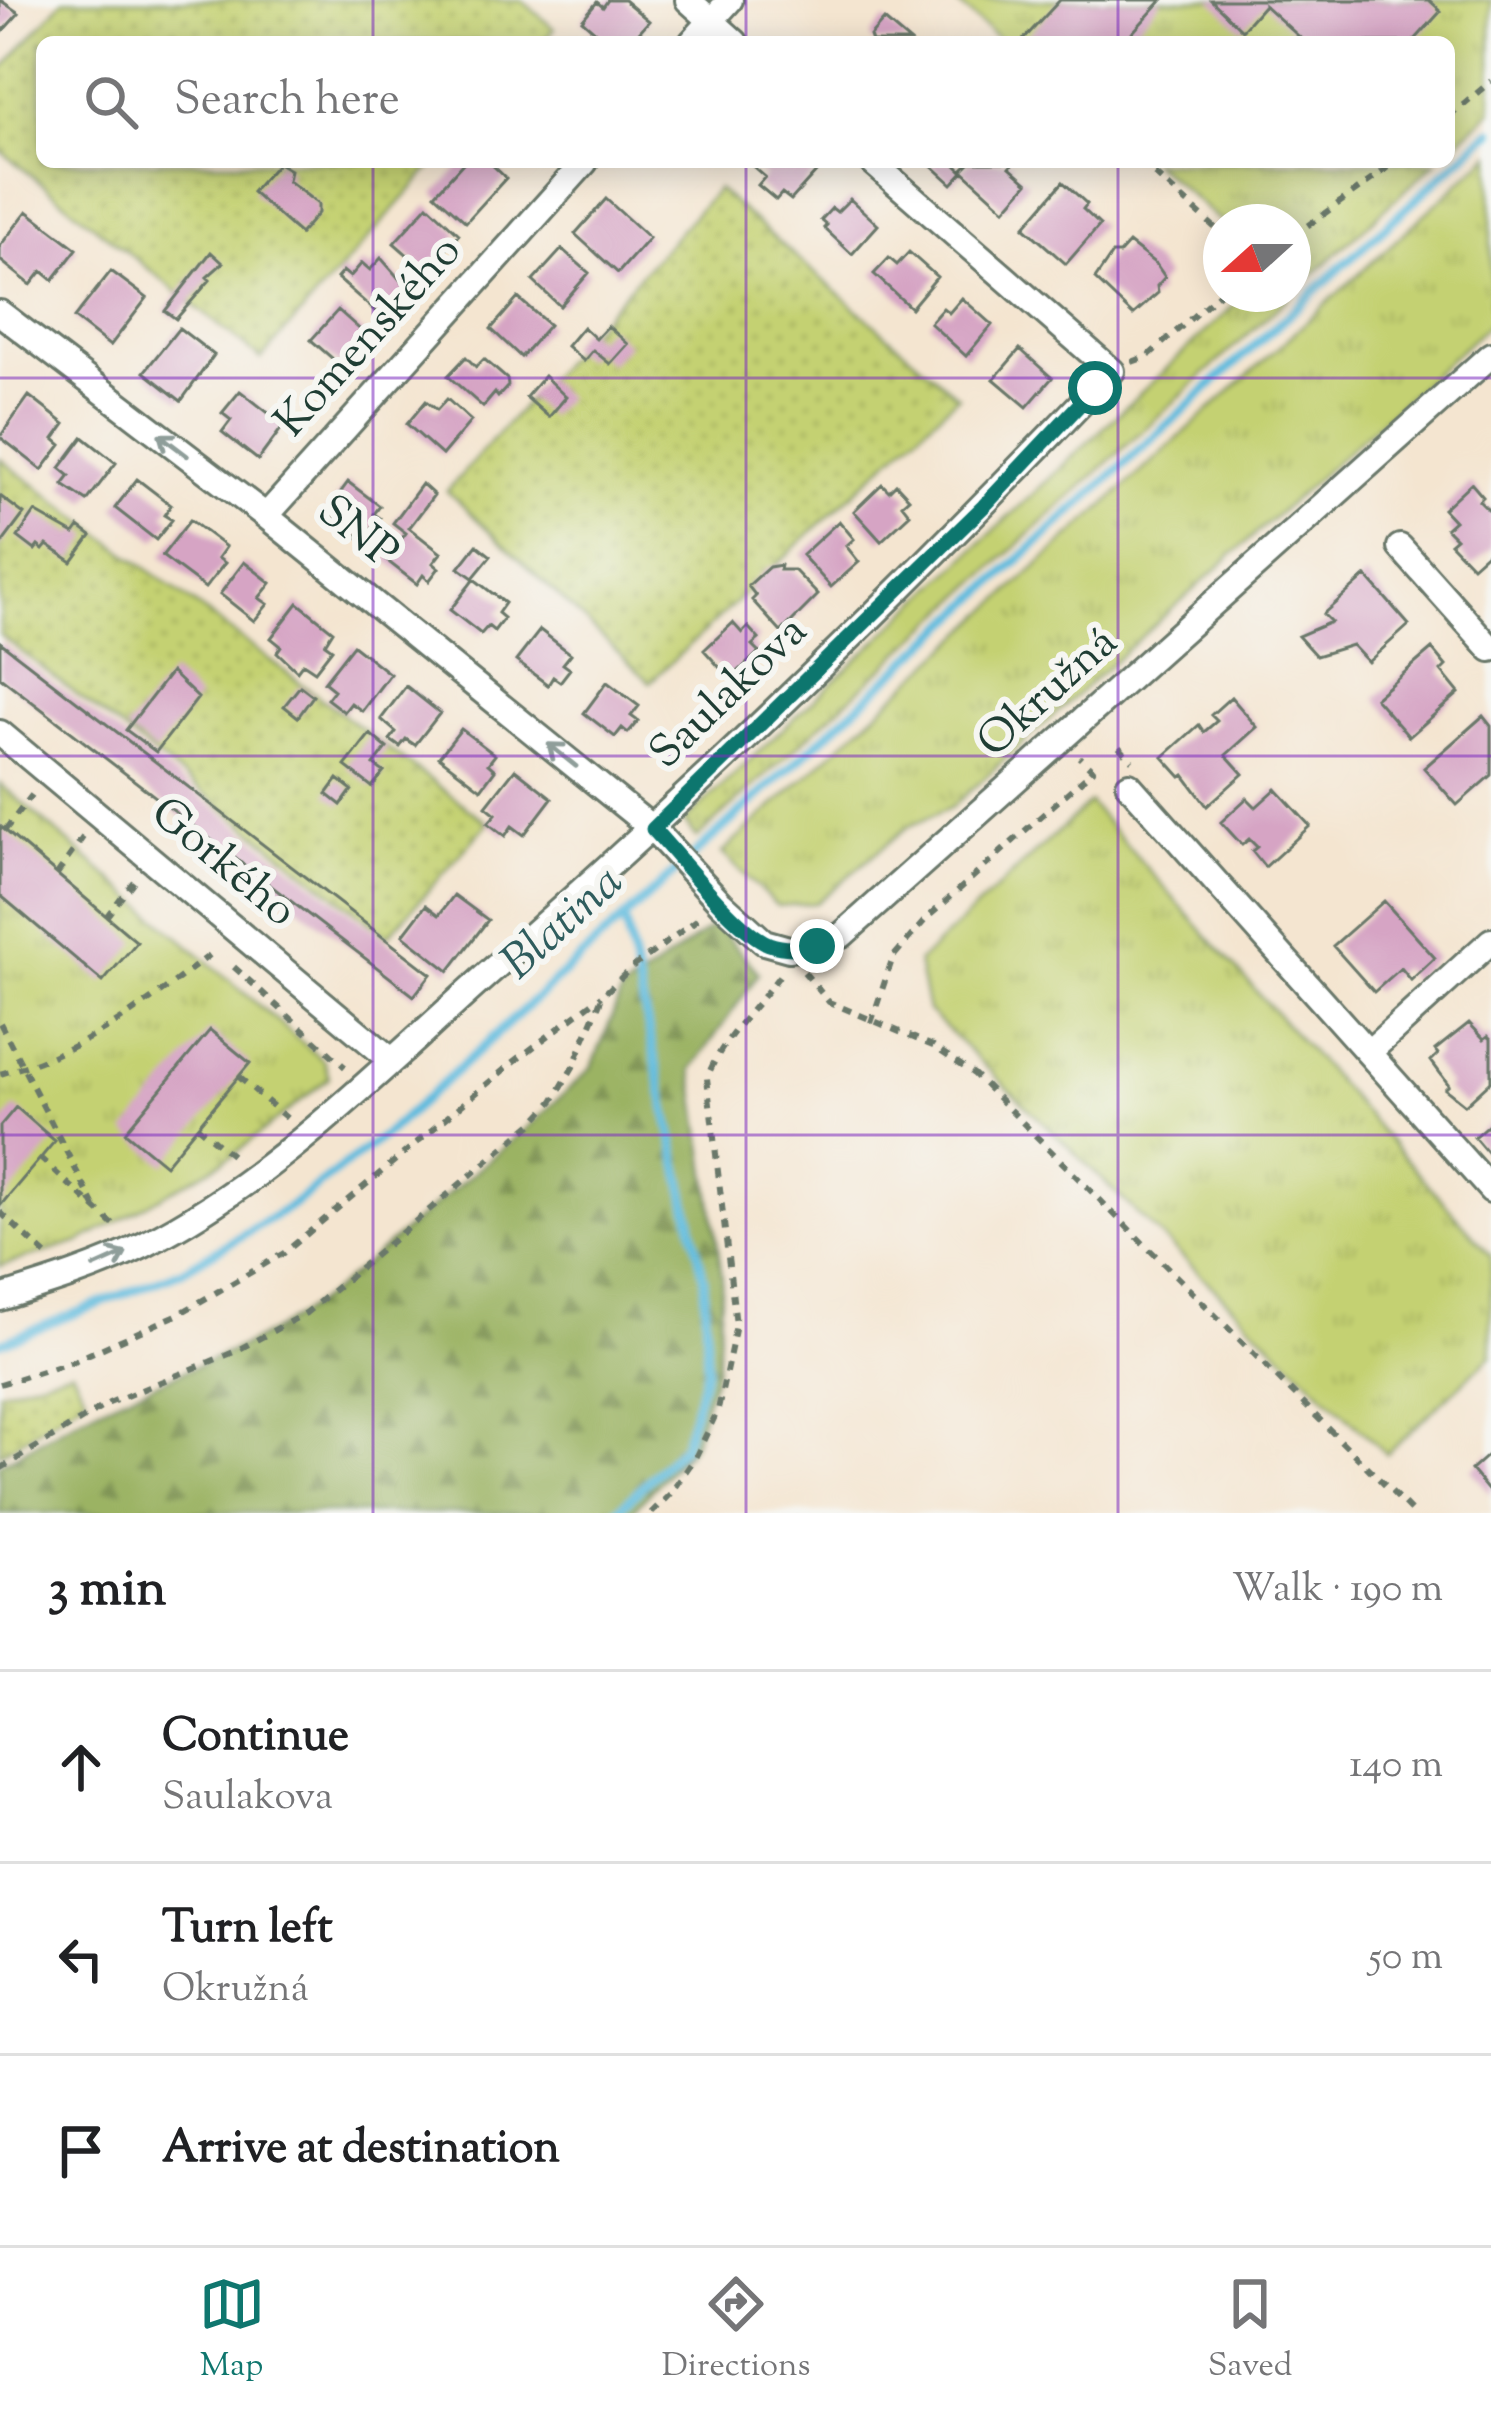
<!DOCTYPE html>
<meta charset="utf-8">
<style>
:root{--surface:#fff;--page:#f6f6f6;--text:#202124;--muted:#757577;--line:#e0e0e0;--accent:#0f766e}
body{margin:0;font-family:"Sorts Mill Goudy",serif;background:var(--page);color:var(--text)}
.compass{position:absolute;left:1203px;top:204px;width:108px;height:108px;border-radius:50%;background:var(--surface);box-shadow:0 6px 30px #0003;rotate:249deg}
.stop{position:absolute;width:36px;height:36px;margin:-27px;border:9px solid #0f766e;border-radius:50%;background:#fff}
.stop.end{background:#0f766e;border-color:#fff;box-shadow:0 3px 12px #0008}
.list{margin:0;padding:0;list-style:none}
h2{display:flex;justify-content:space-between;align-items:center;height:156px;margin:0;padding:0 48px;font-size:51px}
h2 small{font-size:39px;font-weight:400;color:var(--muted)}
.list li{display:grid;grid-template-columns:78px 1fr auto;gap:36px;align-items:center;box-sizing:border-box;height:192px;padding:0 48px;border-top:3px solid var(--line)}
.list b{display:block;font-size:45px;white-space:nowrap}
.list p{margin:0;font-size:39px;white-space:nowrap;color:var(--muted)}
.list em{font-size:39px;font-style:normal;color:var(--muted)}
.icon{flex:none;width:66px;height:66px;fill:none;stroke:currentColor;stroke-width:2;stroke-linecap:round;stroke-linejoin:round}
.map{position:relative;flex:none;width:1491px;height:1513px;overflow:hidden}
.search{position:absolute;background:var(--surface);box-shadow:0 6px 30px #0003;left:36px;right:36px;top:36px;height:132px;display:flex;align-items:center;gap:30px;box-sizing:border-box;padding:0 42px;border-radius:18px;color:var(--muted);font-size:45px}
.sheet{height:732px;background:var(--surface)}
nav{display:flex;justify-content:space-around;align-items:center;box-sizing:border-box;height:168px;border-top:3px solid var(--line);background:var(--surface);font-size:33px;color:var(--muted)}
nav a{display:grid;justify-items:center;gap:6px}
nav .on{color:var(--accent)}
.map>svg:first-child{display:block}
.grass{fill:url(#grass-tufts);stroke:#728753;stroke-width:3}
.forest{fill:url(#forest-firs);stroke:#5d784c;stroke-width:3}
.garden{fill:url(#garden-dots);stroke:#728753;stroke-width:3}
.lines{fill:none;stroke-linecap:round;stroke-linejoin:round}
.stream{stroke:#60bcde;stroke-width:9}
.building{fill:#d6a4c4}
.minor-casing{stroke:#6a786b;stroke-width:30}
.path{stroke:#6a786b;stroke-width:6;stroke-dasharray:9 9;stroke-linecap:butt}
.minor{stroke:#fff;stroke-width:24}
.oneway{stroke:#8f9e9a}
.route{stroke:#0f766e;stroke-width:15}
.grid{fill:none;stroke:#7b2cbf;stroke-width:3;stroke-opacity:0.55}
.labels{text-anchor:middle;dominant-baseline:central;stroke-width:12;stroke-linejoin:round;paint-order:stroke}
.street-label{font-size:45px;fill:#1f3d34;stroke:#f6f6f2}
.water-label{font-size:48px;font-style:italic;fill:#2f5d5e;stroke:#f6f6f2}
</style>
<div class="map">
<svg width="1491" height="1513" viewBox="0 0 1491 1513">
<defs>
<pattern id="grass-tufts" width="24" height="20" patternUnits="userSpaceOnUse" patternTransform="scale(3)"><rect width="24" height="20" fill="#c4d172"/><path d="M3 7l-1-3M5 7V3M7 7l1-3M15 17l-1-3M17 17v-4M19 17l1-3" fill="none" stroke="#a8b463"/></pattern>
<pattern id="forest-firs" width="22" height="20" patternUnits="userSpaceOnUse" patternTransform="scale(3)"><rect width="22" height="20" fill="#9bb364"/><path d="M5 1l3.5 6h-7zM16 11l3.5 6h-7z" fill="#7e9353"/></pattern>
<pattern id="garden-dots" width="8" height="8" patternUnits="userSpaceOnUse" patternTransform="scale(3)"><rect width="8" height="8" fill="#c4d172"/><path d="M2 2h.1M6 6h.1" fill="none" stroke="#a8b463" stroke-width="1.8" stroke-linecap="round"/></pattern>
</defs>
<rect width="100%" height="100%" fill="#f6f6f2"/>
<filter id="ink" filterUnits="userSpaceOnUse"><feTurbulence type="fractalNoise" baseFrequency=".00833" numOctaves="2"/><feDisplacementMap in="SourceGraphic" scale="24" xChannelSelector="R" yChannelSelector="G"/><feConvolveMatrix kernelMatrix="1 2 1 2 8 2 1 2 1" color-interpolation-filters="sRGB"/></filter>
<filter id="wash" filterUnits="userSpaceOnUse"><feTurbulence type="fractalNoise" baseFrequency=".004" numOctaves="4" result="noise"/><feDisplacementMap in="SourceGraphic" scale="48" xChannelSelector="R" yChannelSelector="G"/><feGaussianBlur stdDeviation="2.7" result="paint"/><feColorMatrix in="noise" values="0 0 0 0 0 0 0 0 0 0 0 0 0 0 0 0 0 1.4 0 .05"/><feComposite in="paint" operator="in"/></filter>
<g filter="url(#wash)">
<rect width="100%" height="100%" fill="#f4e5d0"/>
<path class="grass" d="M953 0H1491V111L1449 150V42H1002Z
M1491 154V322L952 807 906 828 816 903 777 906 722 853Z
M1152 162H1436L1293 293V222H1221Z
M1246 294H1292L697 838 684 822Z
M0 784 324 1061 329 1078 232 1156 113 1224 80 1242 0 1266Z
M1089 803 1491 1255V1356L1386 1454 928 1011 918 962Z"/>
<path class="forest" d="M716 924 759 973 692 1069 722 1276 717 1367 692 1446 630 1513H0V1464C37 1443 74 1418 113 1401 191 1367 269 1343 335 1289L533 1123 592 1067 622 992Z"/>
<path class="garden" d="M63 0H522L554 29 542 42H42V162H436L261 359 0 150V72Z
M717 189 958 396 650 682 447 491Z
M0 459 488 823 388 936 0 635Z
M72 1370 86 1397 0 1454V1391Z"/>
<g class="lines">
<path class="stream" d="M0 1343 180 1272 291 1206 392 1129 1491 131
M615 1513 683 1446 707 1367 704 1279 624 918"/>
</g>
<g id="blocks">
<path class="building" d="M0 0 19 13 0 34Z
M608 0H624L649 21 630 42H607L582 20 597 2 603 7Z
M1060 0H1162L1124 42H1021Z
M1211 0H1429L1441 11 1413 42H1305L1264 5 1242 30Z
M884 20 910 42H872L870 36Z
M464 162H489L506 178 466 222 435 194Z
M748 162H807L817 171 791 200 782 193 776 200 758 185 765 177Z
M928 162H957L955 164 963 172 952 184Z
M970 162H1014L1010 167 1028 183 1005 209 962 170Z
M278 163 290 170 288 181 318 204V213L300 234 252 192Z
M1063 182 1087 204 1083 209 1100 225 1066 264 1024 227Z
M606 199 649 238 618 273 575 234Z
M850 199 878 225 852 254 824 228 827 225 821 220 832 208 837 212Z
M428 205 459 234 426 271 394 243Z
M27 211 77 249 53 280 42 271 31 285 0 260V246Z
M1129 243 1156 264 1165 277 1157 286 1158 293 1133 315 1095 279 1112 254H1119Z
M562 249 589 273 560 306 533 281Z
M211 252 223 263 207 277 210 280 176 319 165 311Z
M909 252 937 277 911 308 874 274 889 258 897 265Z
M381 258 409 290 384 319 337 278 343 271 350 277 362 263 370 270Z
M111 271 147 298 110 346 74 318Z
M518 298 549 325 521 357 491 329Z
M962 298 992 325 966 356 930 323 943 308 949 313Z
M338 310 367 336 341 366 311 340Z
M608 326 628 344 610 364 593 350 584 361 567 346 583 327 596 339Z
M179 328 214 355 181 401 144 372Z
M1020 349 1052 378 1027 407 994 379Z
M466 357 476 367 484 359 507 379 508 386 498 397 495 393 483 407 448 376Z
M544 376 566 397 549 417 526 397Z
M240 391 284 425 258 460 222 432 231 420 222 413Z
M29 396 65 424 54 439 61 445 42 470 0 437Z
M447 399 471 421 442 455 407 424 426 401 437 410Z
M83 437 116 463 87 501 63 485 70 476 60 468Z
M137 479 171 505 164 515 172 520 156 540 115 508Z
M348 482 380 506 374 514 380 518 369 533 363 528 357 537 326 512Z
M1471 483 1483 497 1479 501 1488 510 1491 507V549L1472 566 1450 543 1456 538 1446 528 1454 521 1443 509Z
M422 484 434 495 409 528 441 553 433 563 439 568 429 581 423 575 417 584 386 560 406 533 393 523Z
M882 484 889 491 896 484 909 498 902 504 910 514 881 541 854 511Z
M0 496 24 514 0 546Z
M35 512 74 534 79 527 91 536 72 562 47 545 43 550 38 546 35 550 18 537Z
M190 520 226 547 218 558 225 563 205 588 162 556Z
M839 521 854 539 846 546 859 562 831 587 802 555Z
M477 545 491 556 473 578 459 568Z
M244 562 271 583 259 598 268 604 254 621 220 594Z
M781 565 780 570H794L818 595 781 632 752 600 756 596 748 586 769 567Z
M1366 576 1409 625 1368 662 1352 645 1316 656 1298 636 1331 622 1323 614Z
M474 579 505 603 498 613 504 618 494 631 488 626 481 634 450 610Z
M298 603 333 631 325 644 332 649 315 671 303 663 297 671 277 652 281 646 271 638Z
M733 623 742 633 748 627 759 639 752 645 759 652 730 679 704 650Z
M540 630 571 654 563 664 570 669 560 682 553 677 548 685 516 661Z
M0 642 431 974 414 996 0 677Z
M353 645 390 674 362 711 351 703 344 712 327 699 334 690 324 682Z
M1432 649 1446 666 1441 671 1459 693 1409 737 1375 698Z
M171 672 198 698 156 752 126 730Z
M607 682 639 706 631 716 638 721 628 733 622 728 615 737 584 713Z
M300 686 313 696 298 717 284 706Z
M406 686 440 713 415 745 406 739 400 747 390 740 396 732 381 719Z
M1231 697 1257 727 1226 755 1243 774 1207 806 1184 775 1181 777 1163 757 1199 725 1204 732 1217 721 1211 715Z
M1483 716 1491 726V775L1457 805 1424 768Z
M461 729 495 755 488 764 495 770 481 789 439 757Z
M370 734 387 748 374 765 384 772 372 787 345 766Z
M515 769 552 798 524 835 512 826 505 836 488 823 496 814 486 806Z
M338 779 352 790 341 805 327 794Z
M1276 789 1310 826 1265 867 1252 851 1257 847 1249 839 1242 845 1221 822 1247 798 1256 807Z
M0 826 137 942 103 982 0 895Z
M454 895 488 920 449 971 403 935 426 905 439 915Z
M1384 901 1435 958 1411 980 1401 968 1374 992 1333 946Z
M1469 1023 1484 1039 1488 1036 1491 1039V1081L1465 1105 1445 1089 1449 1085 1431 1061 1438 1054 1435 1050Z
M210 1030 250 1063 165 1165 125 1132Z
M16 1107 55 1141 0 1206V1126Z
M1491 1122V1157L1474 1137Z
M1491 1452V1494L1471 1470Z"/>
</g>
</g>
<g filter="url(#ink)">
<use href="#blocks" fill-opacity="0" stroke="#6a786b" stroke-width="3"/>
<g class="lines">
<defs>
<path id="minor" d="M688 0 735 42
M692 42 730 0
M0 313 266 516 653 829 721 903 764 942 789 949 817 946 842 935 1491 355
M266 516 585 162
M1400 547 1491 649
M0 733 390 1059
M1129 785 1491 1190
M1369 1052 1491 941
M0 1298C50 1283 98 1268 144 1245 279 1177 387 1062 499 964 713 777 916 577 1112 371L872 162"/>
</defs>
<use href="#minor" class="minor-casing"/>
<path class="path" d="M1449 117 1491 81
M1141 162 1221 233
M1293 236 1396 162
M1132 362 1148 356 1221 292
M1119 747 1132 761
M5 830 32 795
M57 874 86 833
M106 917 137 877
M234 967 345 1067
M804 972 829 1002 933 1046 974 1074 1413 1513
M0 1023 95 1207
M871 1023 893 957 927 918 1093 770 1079 757
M0 1074C91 1048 142 1007 215 951
M239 1077 289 1120
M197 1126 236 1159
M40 1158 119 1230
M0 1212 46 1255
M0 1384 69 1363 179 1314 284 1253 511 1064 601 996
M0 1469 109 1403 234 1352 306 1313 533 1123 553 1101 573 1067 603 995 629 970 702 916
M651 1513 670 1494 695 1458 718 1410 736 1325 707 1078C722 1038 757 1007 782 972"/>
<use href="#minor" class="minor"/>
</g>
<defs><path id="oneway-shaft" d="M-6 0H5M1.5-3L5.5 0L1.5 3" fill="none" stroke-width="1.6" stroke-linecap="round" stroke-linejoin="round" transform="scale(3)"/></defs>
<g class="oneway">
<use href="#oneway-shaft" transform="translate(173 445) rotate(-143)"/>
<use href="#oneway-shaft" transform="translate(562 755) rotate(-141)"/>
<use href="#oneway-shaft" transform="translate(110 1260) rotate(-24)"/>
</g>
</g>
<g class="lines" filter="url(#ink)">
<path class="route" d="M817 946C800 948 786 950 769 944 736 931 680 857 653 829L984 506 1095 388"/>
</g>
<path class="grid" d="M373 0V42M746 0V42M1118 0V42M373 162V1513M746 162V1513M1118 162V1513M0 378H1491M0 756H1491M0 1135H1491"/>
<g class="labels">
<g class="street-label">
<text transform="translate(370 338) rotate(-48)">Komenského</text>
<text transform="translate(356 534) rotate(39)">SNP</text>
<text transform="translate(730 694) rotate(-44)">Saulakova</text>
<text transform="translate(1049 694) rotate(-42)">Okružná</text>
<text transform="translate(222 864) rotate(40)">Gorkého</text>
</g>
<g class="water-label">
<text transform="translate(564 924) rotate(-42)">Blatina</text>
</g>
</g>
</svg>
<svg class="compass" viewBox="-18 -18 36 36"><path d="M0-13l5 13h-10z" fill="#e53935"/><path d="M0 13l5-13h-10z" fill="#757577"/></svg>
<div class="stop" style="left:1095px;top:388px"></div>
<div class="stop end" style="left:817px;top:946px"></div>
<div class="search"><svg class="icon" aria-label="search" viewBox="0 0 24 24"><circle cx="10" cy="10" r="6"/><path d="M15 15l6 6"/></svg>Search here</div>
</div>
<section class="sheet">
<h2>3 min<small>Walk · 190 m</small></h2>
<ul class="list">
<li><svg class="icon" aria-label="ahead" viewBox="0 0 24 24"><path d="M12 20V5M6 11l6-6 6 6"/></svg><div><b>Continue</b><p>Saulakova</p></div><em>140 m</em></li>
<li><svg class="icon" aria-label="left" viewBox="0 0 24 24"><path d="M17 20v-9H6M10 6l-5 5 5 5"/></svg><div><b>Turn left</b><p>Okružná</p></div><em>50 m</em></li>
<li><svg class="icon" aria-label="arrive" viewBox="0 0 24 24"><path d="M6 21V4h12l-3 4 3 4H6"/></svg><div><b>Arrive at destination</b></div></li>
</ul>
</section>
<nav>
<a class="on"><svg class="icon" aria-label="map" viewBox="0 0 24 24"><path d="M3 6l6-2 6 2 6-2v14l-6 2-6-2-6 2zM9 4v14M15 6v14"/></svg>Map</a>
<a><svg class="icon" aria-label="directions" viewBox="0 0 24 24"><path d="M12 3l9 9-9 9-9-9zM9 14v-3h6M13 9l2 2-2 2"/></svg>Directions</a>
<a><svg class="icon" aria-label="saved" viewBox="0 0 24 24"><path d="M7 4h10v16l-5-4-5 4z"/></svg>Saved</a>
</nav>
